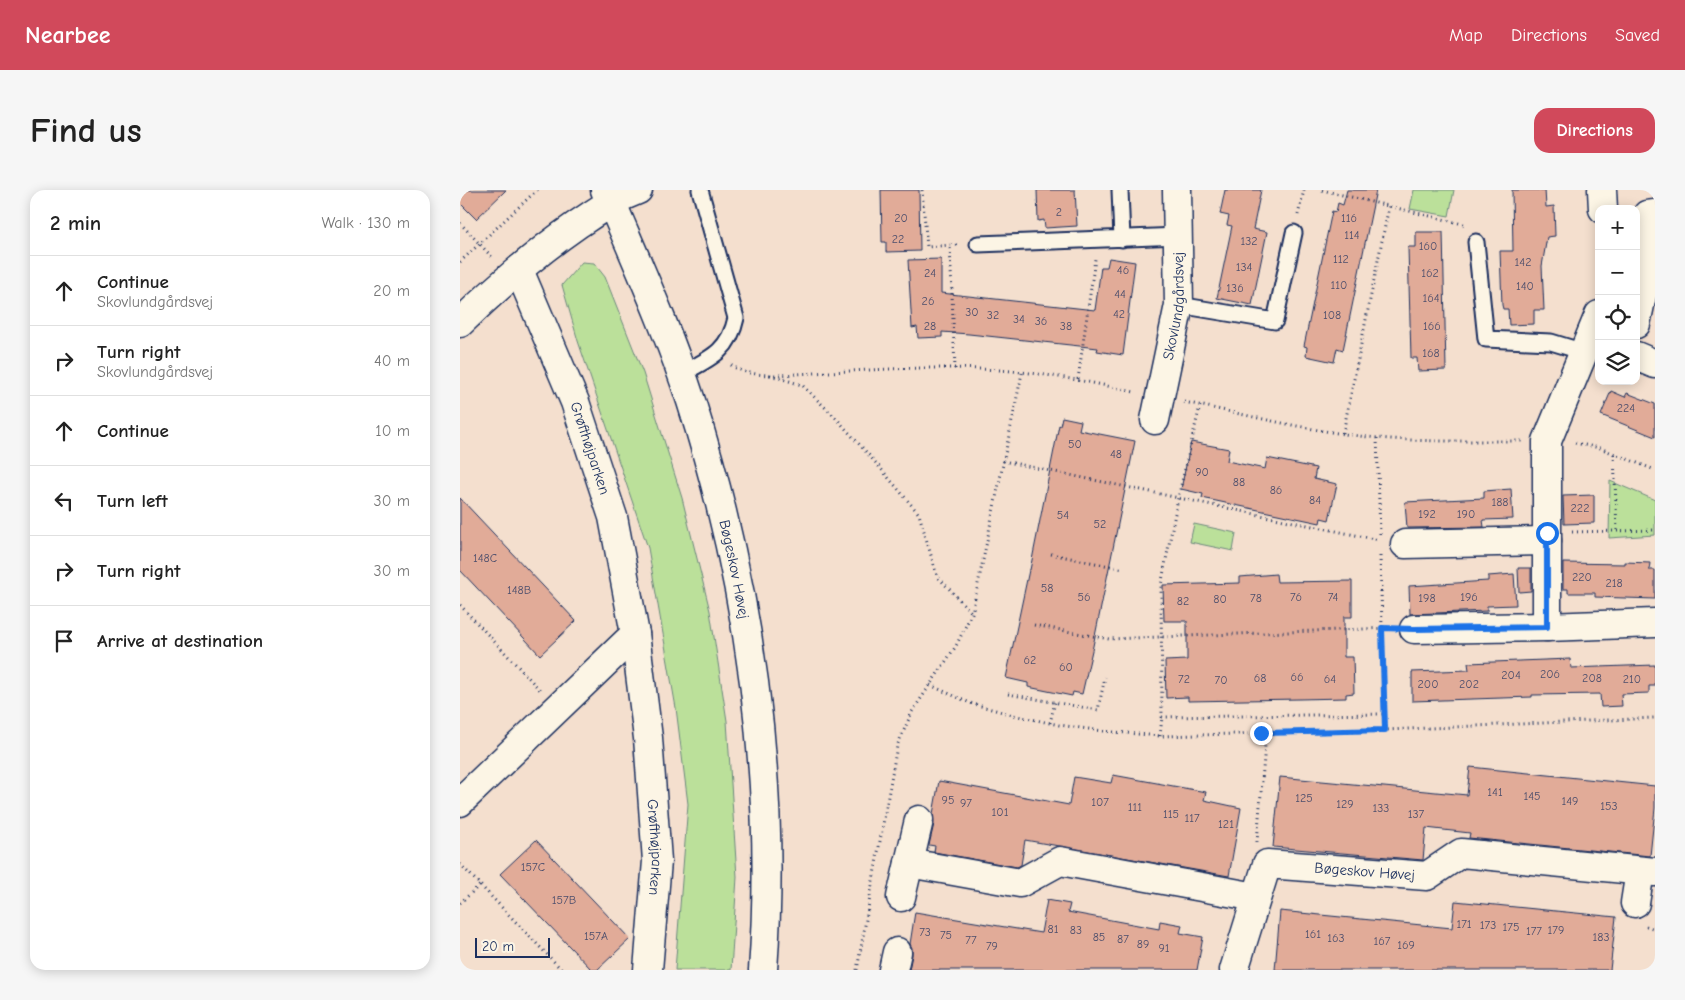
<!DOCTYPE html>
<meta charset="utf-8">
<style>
:root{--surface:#fff;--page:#f6f6f6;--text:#222;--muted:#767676;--line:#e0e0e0;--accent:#d1495b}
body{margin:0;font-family:"Comic Neue",sans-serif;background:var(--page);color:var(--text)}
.controls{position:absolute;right:15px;top:15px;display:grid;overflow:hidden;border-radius:10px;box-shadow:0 2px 12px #0003}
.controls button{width:45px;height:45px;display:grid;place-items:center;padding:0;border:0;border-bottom:1px solid var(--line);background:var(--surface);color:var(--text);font:25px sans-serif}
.scale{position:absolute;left:15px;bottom:12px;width:75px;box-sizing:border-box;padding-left:5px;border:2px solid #1b2f5e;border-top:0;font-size:14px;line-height:18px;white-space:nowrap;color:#1b2f5e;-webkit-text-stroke:4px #fcf5e5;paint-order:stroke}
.stop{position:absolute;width:15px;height:15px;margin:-11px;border:4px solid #1a73e8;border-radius:50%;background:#fff}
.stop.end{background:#1a73e8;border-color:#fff;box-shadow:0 1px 5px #0008}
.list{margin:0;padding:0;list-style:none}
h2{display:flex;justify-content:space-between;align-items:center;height:65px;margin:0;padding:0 20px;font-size:21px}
h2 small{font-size:16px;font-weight:400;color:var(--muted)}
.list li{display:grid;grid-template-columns:32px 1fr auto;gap:15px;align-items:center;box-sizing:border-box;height:70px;padding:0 20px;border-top:1px solid var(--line)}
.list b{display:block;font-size:19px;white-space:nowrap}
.list p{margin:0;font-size:16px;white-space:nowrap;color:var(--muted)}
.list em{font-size:16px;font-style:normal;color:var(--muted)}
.icon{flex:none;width:28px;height:28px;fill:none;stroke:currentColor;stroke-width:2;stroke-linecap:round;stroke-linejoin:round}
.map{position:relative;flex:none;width:1195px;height:780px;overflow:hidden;border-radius:15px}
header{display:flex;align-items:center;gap:30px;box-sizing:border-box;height:70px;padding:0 25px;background:var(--accent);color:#fff}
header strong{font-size:24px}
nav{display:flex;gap:28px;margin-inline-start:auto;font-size:18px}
.intro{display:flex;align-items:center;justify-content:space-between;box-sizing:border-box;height:120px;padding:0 30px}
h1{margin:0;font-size:35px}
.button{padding:12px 22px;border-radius:15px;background:var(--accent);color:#fff;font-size:18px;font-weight:700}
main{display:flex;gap:30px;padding:0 30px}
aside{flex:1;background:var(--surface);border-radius:15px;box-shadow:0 2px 12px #0003}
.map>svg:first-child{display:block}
.green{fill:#bbe09a;stroke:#6b887c}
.building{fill:#e1ab98;stroke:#1b2f5e}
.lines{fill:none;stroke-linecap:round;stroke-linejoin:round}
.lane-casing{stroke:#1b2f5e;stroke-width:19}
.street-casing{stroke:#1b2f5e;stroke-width:31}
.secondary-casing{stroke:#1b2f5e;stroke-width:31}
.path{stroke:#1b2f5e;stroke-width:3;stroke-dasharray:1 4;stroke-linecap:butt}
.lane{stroke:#fcf5e5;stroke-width:15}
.street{stroke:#fcf5e5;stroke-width:28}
.secondary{stroke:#fcf5e5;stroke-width:28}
.route{stroke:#1a73e8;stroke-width:6}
.labels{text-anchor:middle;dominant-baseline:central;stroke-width:4;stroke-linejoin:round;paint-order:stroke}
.number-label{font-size:12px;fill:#4c4e6c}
.street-label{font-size:15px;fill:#1b2f5e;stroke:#fcf5e5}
</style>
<header>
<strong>Nearbee</strong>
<nav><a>Map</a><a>Directions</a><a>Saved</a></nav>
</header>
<div class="intro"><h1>Find us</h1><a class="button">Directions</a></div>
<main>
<aside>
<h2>2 min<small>Walk · 130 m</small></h2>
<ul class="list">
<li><svg class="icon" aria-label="ahead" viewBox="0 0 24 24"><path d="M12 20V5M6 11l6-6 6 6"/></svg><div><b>Continue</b><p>Skovlundgårdsvej</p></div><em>20 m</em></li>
<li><svg class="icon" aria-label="right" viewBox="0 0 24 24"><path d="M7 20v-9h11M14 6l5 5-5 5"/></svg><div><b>Turn right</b><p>Skovlundgårdsvej</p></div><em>40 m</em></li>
<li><svg class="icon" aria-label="ahead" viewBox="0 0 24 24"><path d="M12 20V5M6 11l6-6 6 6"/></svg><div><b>Continue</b></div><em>10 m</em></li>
<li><svg class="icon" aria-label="left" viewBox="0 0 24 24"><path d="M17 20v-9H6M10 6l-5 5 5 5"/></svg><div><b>Turn left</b></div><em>30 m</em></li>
<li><svg class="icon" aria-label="right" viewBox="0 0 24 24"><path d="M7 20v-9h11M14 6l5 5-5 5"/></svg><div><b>Turn right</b></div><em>30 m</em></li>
<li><svg class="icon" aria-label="arrive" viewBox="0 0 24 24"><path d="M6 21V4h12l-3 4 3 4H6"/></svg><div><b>Arrive at destination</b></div></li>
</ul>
</aside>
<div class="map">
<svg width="1195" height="780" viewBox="0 0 1195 780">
<rect width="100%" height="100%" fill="#f4dfce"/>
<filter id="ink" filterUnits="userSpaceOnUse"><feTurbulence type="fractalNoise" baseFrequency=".02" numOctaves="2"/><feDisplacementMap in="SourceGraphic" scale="10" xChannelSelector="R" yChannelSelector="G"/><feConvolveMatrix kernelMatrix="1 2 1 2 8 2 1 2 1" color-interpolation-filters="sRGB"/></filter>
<g filter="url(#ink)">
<path class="green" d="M954 0H994L989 26 950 19Z
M122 72 134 73 145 87 183 183 222 308 250 421 267 531 277 687 271 780H215L228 614 216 518 188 358 118 151 102 95Z
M1150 291 1195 310V345L1149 348Z
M734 334 776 343 773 361 730 352Z"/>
<path class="building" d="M0 0H46L16 29 0 13Z
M421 0H459L460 61 426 62V52H422Z
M577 0H615L617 36 585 38 584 30 578 31Z
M765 0H801L793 39 807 42 792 115 757 108 772 36 767 35 769 26 760 24Z
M887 0H916L883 160 877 158 874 172 846 166 847 157 844 156 872 21 876 22 878 13 883 15Z
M1052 0H1085L1086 17 1094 16 1095 46 1087 47 1082 76 1084 120H1074V134L1049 135 1048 119H1043L1042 115 1040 61H1053Z
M956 42H983L986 180 958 181 957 168H951L948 57H956Z
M649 68 675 72 663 165 637 161 638 158 509 144 482 142V147L458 148 457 137 452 138 448 70 481 69V103L635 120 641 77H647Z
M1151 201 1165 207 1167 203 1195 214V247L1141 225Z
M602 227 621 231 619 240 675 251 633 456 622 504 613 502 612 506 568 497V493L546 488 569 380H570L599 235 600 236Z
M731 252 769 259 767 271 805 279 807 268 856 278 854 289 877 294 869 330 861 328 860 333 742 308 743 304 721 299Z
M1051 299 1053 329 1023 330 1024 337 947 338 945 312 1024 308V301Z
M1134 305V333L1104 334 1103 306Z
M0 308 116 431 80 465 0 380Z
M1165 372 1190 373 1189 380H1195V409L1135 407V403H1108V399H1103V373L1165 374Z
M1058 378H1071V401L1059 402Z
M816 384 817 392 892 391V427H884V467H893L894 503 886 504V508L839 509 728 511V507L706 508 705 471 727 470V431H704L703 395 780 393V387Z
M1054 384 1056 415 1027 416V421L950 424 949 396 1028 391V386Z
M1110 469 1111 478 1195 475V496H1189V503L1161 504 1162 516 1141 517 1140 504 1072 505V507L952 511V482L1009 480 1008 473Z
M1010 577 1195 596V618L1190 666 1009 648 1010 643 966 638 963 670 813 657 820 587 1007 605Z
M653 585 746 602 744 610 781 618 769 686 565 650 561 675 557 677 474 662 475 656 469 655 474 634 473 624 479 591 609 615 614 587 651 593Z
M76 650 170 749 137 780H132L40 684Z
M587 710 610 714 608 722 699 739 700 731 722 735 720 743 743 747 737 780H449L452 765V758L450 754 455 722 581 743Z
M995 711 1156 727 1150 780H815L820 721 992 738Z"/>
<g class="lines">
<defs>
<path id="lane" d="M660 0 662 49
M1016 52 1026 149 1091 152 1124 162
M518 54 719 46
M719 115 815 131 834 43
M221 184C249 169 269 162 276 128L240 0"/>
<g id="street">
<path d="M1142 0 1143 19"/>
<path id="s1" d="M59 80 115 212 153 327 175 444 188 548 197 671 188 780"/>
<path d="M0 133C37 97 76 63 118 34 139 20 154 9 178 0"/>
<path d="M1176 134 1185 91 1187 25 1195 24"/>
<path d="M1176 166 1195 174"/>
<path id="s2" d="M695 230 719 115 717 0"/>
<path d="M945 354 1087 351"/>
<path d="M1087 437V251L1139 125"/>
<path d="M954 439 1087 437 1195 433"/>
<path d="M0 612 175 444"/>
<path d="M449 673 560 693 600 671 796 707"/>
<path d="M441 707 459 630"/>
<path d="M1175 713 1180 681"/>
<path d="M433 780 437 762"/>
<path id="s3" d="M774 780 807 674 967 686 1001 663 1195 682"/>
</g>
<g id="secondary">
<path id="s4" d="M145 0 151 11C179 77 209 143 231 211 289 394 317 588 303 780"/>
</g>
</defs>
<use href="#lane" class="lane-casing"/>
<use href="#street" class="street-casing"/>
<use href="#secondary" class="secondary-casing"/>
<path class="path" d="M462 0 467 57 490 55
M862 0 1007 35
M838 25 844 0
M0 33 32 67
M0 72 77 0
M271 175C292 190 328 184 353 183 408 180 464 176 520 179 572 181 623 190 674 202
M495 179 490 55H498
M310 185 342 195 377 229 422 280 459 324 477 386 512 423
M618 189 635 69
M724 212C788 225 852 242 918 248 965 252 1013 251 1062 251
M740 216 718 308 701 396 702 527 925 524
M883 243 929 16
M917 248 920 345
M1115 253 1140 258 1195 280
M1154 264 1157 341
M543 271 919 350
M1112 342 1195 340
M591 364 664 379
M920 366 925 540
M0 415 80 500
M574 435 649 449 929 438
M470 495 510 513 553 525 599 535 643 541 700 546 925 540 1195 528
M548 504 638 520 645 487
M590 533 595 512
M700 546 702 527
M797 652 806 543
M0 674 102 780
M0 713 20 695
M1186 736 1195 739
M397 780 437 556 452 522 496 456 512 423 562 183"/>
<use href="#lane" class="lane"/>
<use href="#street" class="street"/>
<use href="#secondary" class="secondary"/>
</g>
</g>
<g class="lines" filter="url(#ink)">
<path class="route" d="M801 543 925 540 922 438 954 439 1087 437V343"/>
</g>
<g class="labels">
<g class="number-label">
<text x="599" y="22">2</text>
<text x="441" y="28">20</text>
<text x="889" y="28">116</text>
<text x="892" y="45">114</text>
<text x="438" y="49">22</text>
<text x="789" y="51">132</text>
<text x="968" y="56">160</text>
<text x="881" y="69">112</text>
<text x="1063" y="72">142</text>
<text x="784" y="77">134</text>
<text x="663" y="80">46</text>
<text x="470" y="83">24</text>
<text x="970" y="83">162</text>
<text x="879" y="95">110</text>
<text x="1065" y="96">140</text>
<text x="775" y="98">136</text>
<text x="660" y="104">44</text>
<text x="971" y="108">164</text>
<text x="468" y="111">26</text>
<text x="512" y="122">30</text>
<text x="659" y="124">42</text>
<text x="533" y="125">32</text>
<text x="872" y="125">108</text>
<text x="559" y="129">34</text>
<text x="581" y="131">36</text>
<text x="470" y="136">28</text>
<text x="606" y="136">38</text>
<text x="972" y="136">166</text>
<text x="971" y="163">168</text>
<text x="1166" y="218">224</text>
<text x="615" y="254">50</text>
<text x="656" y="264">48</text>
<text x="742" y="282">90</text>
<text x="779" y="292">88</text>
<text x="816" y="300">86</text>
<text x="855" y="310">84</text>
<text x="1040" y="312">188</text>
<text x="1120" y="318">222</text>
<text x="967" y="324">192</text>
<text x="1006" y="324">190</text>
<text x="603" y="325">54</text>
<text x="640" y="334">52</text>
<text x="25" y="368">148C</text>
<text x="1122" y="387">220</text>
<text x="1154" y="393">218</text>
<text x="587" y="398">58</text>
<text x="59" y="400">148B</text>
<text x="624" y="407">56</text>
<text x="836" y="407">76</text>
<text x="873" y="407">74</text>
<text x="1009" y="407">196</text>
<text x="796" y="408">78</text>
<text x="967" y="408">198</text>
<text x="760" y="409">80</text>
<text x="723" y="411">82</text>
<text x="570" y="470">62</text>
<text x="606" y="477">60</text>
<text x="1090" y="484">206</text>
<text x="1051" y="485">204</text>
<text x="837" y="487">66</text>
<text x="800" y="488">68</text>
<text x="1132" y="488">208</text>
<text x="724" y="489">72</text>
<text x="870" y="489">64</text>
<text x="1172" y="489">210</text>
<text x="761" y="490">70</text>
<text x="968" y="494">200</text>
<text x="1009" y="494">202</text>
<text x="1035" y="602">141</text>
<text x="1072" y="606">145</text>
<text x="844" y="608">125</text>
<text x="488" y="610">95</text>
<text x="1110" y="611">149</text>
<text x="640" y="612">107</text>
<text x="506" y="613">97</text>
<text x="885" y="614">129</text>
<text x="1149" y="616">153</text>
<text x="675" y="617">111</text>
<text x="921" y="618">133</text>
<text x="540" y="622">101</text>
<text x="711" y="624">115</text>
<text x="956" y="624">137</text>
<text x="732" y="628">117</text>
<text x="766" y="634">121</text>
<text x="73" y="677">157C</text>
<text x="104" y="710">157B</text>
<text x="1004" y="734">171</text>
<text x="1028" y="735">173</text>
<text x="1051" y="737">175</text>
<text x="593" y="739">81</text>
<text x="616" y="740">83</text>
<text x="1096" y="740">179</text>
<text x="1074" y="741">177</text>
<text x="465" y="742">73</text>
<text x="853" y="744">161</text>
<text x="486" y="745">75</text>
<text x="136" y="746">157A</text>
<text x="639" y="747">85</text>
<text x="1141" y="747">183</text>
<text x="876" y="748">163</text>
<text x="663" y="749">87</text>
<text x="511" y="750">77</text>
<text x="922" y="751">167</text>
<text x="683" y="754">89</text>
<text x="946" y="755">169</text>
<text x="532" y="756">79</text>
<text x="704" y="758">91</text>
</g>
<g class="street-label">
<text stroke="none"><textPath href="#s2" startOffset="116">Skovlundgårdsvej</textPath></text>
<text stroke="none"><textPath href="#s1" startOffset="192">Grøfthøjparken</textPath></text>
<text stroke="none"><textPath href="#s4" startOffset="402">Bøgeskov Høvej</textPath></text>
<text stroke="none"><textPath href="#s1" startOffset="598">Grøfthøjparken</textPath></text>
<text stroke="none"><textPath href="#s3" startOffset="209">Bøgeskov Høvej</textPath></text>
</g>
</g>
</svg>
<div class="controls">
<button>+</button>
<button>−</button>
<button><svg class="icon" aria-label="locate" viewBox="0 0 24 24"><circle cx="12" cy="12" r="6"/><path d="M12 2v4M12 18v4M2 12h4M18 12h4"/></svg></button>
<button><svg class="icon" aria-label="layers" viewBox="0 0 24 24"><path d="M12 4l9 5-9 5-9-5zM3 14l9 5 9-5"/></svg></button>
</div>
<div class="scale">20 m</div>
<div class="stop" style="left:1087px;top:343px"></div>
<div class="stop end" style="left:801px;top:543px"></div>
</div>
</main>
